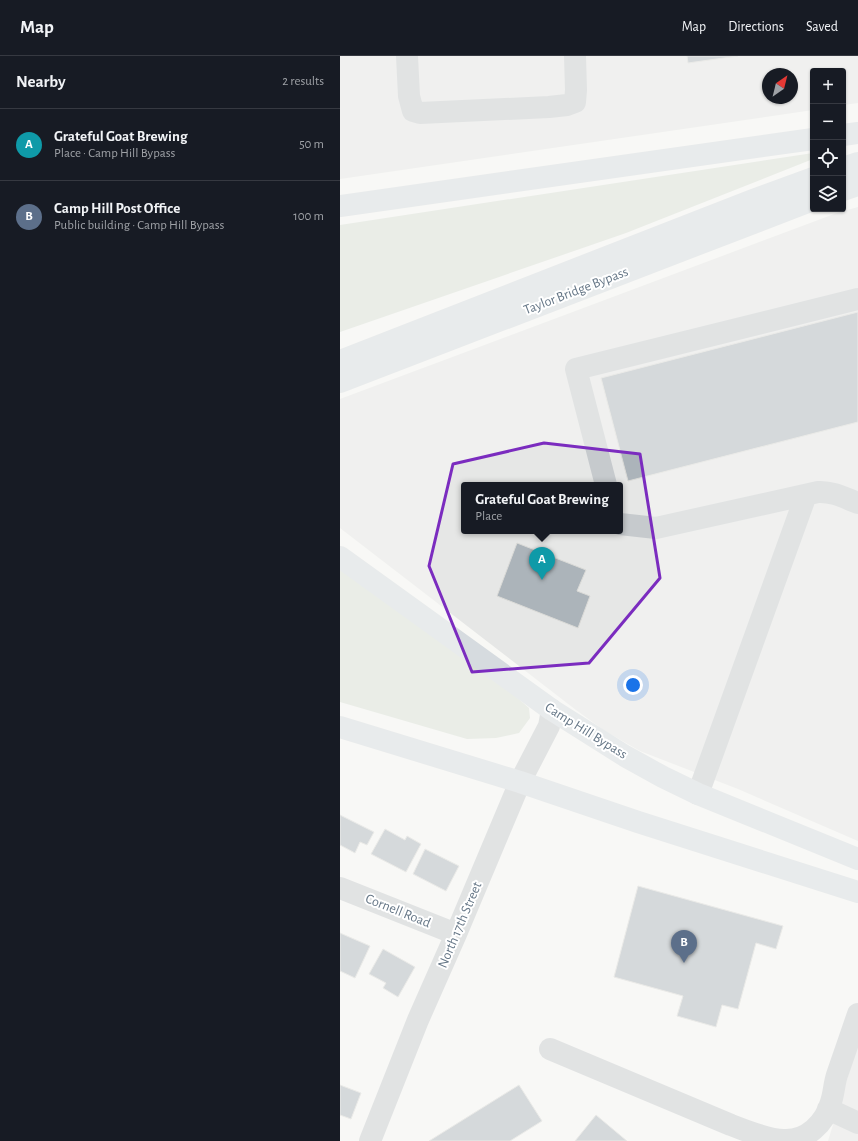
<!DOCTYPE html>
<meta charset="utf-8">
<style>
:root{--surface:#171b24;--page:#242831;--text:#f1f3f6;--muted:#9ea1a6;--line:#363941;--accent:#0f766e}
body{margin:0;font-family:"Alegreya Sans",sans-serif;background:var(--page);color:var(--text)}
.controls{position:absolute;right:12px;top:12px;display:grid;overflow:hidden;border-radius:4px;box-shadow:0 1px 3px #0004}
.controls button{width:36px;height:36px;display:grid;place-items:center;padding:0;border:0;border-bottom:1px solid var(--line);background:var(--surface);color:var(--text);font:20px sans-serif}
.compass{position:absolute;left:422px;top:12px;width:36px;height:36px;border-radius:50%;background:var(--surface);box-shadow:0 1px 3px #0004;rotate:35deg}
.you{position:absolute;left:293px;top:629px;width:14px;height:14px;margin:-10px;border:3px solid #fff;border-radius:50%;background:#1a73e8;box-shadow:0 0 0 6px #1a73e833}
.badge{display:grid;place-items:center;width:26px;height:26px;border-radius:50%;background:var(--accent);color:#fff;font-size:13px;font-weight:700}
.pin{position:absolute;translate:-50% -33px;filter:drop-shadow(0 1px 2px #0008)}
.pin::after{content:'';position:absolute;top:21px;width:14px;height:12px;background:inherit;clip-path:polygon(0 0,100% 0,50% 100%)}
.popup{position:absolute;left:121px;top:426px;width:162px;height:52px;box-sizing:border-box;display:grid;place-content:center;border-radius:4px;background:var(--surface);filter:drop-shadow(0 1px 3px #0005);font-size:13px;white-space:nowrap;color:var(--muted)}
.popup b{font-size:15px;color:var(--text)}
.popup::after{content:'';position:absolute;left:50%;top:100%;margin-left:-8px;border:8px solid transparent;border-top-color:var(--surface)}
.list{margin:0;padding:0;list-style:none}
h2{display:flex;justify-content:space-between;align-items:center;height:52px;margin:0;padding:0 16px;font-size:17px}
h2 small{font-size:13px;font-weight:400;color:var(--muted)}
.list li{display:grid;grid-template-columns:26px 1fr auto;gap:12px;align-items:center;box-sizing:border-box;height:72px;padding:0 16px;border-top:1px solid var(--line)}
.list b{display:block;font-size:15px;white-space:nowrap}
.list p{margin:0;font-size:13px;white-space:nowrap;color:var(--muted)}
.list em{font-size:13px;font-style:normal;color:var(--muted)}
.icon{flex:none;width:22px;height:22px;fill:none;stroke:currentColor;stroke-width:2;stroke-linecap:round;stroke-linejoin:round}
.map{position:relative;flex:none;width:518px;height:1085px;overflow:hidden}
header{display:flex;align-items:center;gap:24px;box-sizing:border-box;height:56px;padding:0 20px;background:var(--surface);border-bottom:1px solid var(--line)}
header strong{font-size:19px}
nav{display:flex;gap:22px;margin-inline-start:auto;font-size:14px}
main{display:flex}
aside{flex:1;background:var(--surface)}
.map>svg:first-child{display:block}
.built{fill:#e6e7e6;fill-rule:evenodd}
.green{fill:#d9e0d6}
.building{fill:#acb4ba;stroke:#dadad7}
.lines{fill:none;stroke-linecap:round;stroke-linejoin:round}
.minor{stroke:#c6cacd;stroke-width:22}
.major{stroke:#d6dbdf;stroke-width:22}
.marked{fill:none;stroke:#7b2cbf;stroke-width:3;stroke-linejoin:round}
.labels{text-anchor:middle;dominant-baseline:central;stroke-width:4;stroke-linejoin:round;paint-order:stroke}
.street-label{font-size:14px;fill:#667787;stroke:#fff}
</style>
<header>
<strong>Map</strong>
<nav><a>Map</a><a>Directions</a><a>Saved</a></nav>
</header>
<main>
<aside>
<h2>Nearby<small>2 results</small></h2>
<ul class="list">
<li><span class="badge" style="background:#0f9aa8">A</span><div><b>Grateful Goat Brewing</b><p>Place · Camp Hill Bypass</p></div><em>50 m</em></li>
<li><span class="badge" style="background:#5c6f8a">B</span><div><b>Camp Hill Post Office</b><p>Public building · Camp Hill Bypass</p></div><em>100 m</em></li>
</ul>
</aside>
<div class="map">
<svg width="518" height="1085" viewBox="0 0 518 1085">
<rect width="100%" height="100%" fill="#f8f8f5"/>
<path class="built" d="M0 0H518V47L503 49V15H473V54L0 123ZM428 18H452V42H428Z
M518 151V785L398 733 300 695 265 675 236 654 0 472V343L497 157ZM124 429H280V475H124Z
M518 988V1085H488Z"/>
<path class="green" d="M473 97V103L286 177 0 276V169Z
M0 513 173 638 189 652 190 662 179 677 156 682 127 683 0 646Z"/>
<path class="building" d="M347 0H398L348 7Z
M518 256V366L288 425 261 322Z
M177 487 246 514 237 535 250 540 238 572 157 540Z
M0 759 34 776 27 789 20 786 15 797 0 789Z
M45 773 65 784 67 780 81 788 66 816 31 798Z
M85 793 119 810 106 835 73 818Z
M298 830 443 870 436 893 416 887 398 953 382 949 376 971 337 960 343 940 274 921Z
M0 877 30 890 15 922 0 915Z
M43 893 75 911 58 941 43 932 46 927 29 918Z
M0 1029 21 1037 11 1063 0 1059Z
M179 1029 202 1065 170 1085H89Z
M256 1059 287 1085H235Z"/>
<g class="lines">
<path class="minor" d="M67 0 69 40 73 55 80 57 209 51 227 49 235 46 236 34 235 0
M266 429 236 313 518 243
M280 468 316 472 478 436C492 435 505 442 518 447
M358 738 466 439
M0 832 116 878
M210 993 391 1069C407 1075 428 1084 444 1084 467 1085 485 1067 491 1046 494 1037 494 1028 497 1019 504 999 511 978 518 958
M488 1053 518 1067
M30 1085 78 964 116 878 180 726 209 670 212 654"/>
<path class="major" d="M503 79 518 77
M503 112 518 107
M503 134 518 129
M0 150 473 83
M0 305 413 144 473 122
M0 326 473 144
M0 501 212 654 285 700 323 721 358 738 518 803
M0 671 180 726 298 766 518 836"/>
</g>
<path d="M0 0H518V1085H0ZM204 387 300 398 320 522 249 607 132 616 89 510 113 408Z" fill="#f8f8f5" fill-opacity=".55" fill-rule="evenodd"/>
<path class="marked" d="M204 387 300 398 320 522 249 607 132 616 89 510 113 408Z"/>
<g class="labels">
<g class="street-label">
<text transform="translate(236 235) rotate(-21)">Taylor Bridge Bypass</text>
<text transform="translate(246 675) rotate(32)">Camp Hill Bypass</text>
<text transform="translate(58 855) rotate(22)">Cornell Road</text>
<text transform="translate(120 869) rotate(-67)">North 17th Street</text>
</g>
</g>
</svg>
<div class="controls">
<button>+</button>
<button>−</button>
<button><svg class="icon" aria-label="locate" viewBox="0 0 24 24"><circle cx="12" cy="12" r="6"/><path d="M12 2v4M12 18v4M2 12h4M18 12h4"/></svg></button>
<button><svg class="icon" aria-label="layers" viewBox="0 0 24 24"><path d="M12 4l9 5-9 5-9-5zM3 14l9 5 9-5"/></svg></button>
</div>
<svg class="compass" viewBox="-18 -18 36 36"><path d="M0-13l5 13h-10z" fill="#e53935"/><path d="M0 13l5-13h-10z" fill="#9ea1a6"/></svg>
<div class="you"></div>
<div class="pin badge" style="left:202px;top:524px;background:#0f9aa8">A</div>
<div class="popup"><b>Grateful Goat Brewing</b>Place</div>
<div class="pin badge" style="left:344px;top:907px;background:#5c6f8a">B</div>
</div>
</main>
